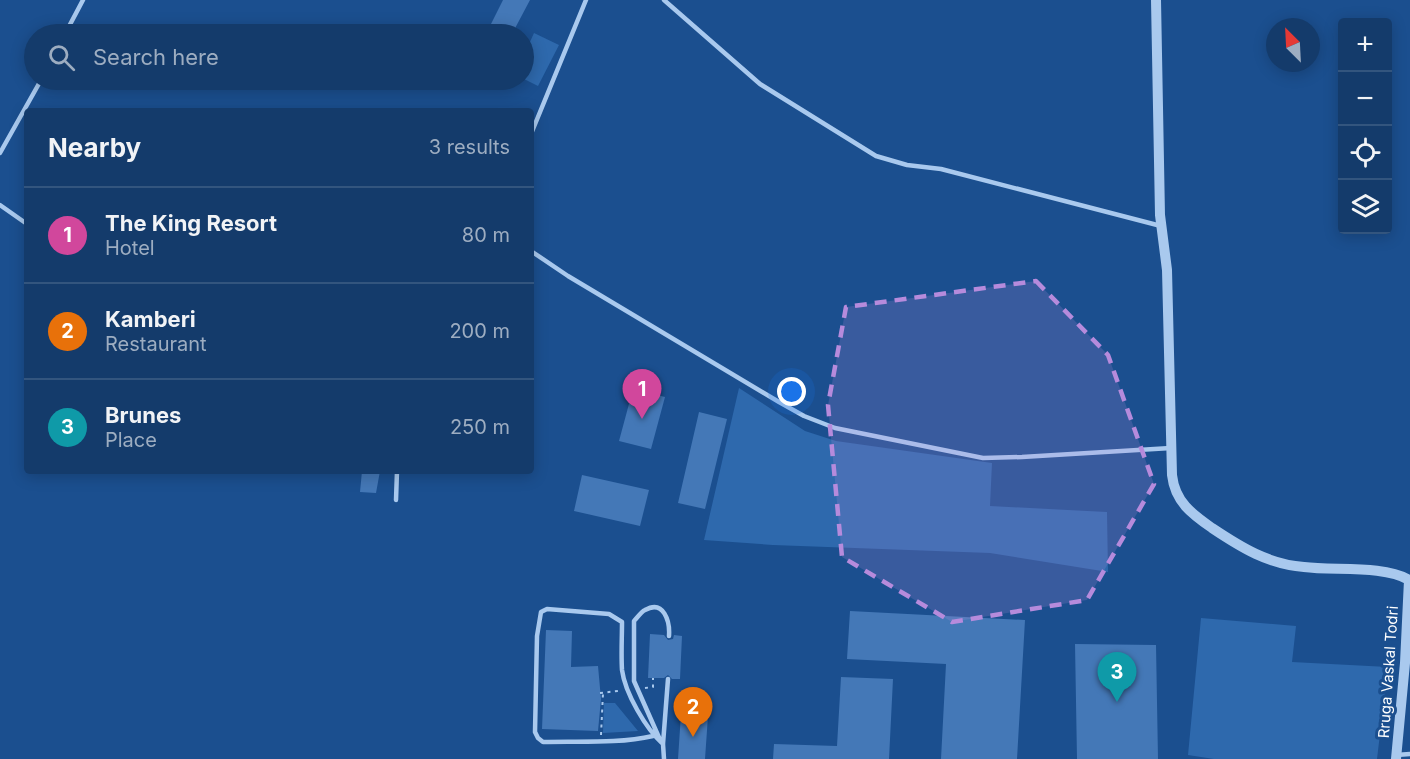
<!DOCTYPE html>
<meta charset="utf-8">
<style>
:root{--surface:#143b6b;--page:#1d4271;--text:#f1f3f6;--muted:#9dadc1;--line:#33557e;--accent:#ffd166}
body{margin:0;font-family:Inter,sans-serif;background:var(--page);color:var(--text)}
.controls{position:absolute;right:18px;top:18px;display:grid;overflow:hidden;border-radius:6px;box-shadow:0 3px 15px #0003}
.controls button{width:54px;height:54px;display:grid;place-items:center;padding:0;border:0;border-bottom:2px solid var(--line);background:var(--surface);color:var(--text);font:30px sans-serif}
.compass{position:absolute;left:1266px;top:18px;width:54px;height:54px;border-radius:50%;background:var(--surface);box-shadow:0 3px 15px #0003;rotate:336deg}
.you{position:absolute;left:792px;top:392px;width:21px;height:21px;margin:-15px;border:4px solid #fff;border-radius:50%;background:#1a73e8;box-shadow:0 0 0 9px #1a73e833}
.badge{display:grid;place-items:center;width:39px;height:39px;border-radius:50%;background:var(--accent);color:#fff;font-size:20px;font-weight:700}
.pin{position:absolute;translate:-50% -50px;filter:drop-shadow(0 2px 3px #0008)}
.pin::after{content:'';position:absolute;top:32px;width:21px;height:18px;background:inherit;clip-path:polygon(0 0,100% 0,50% 100%)}
.list{margin:0;padding:0;list-style:none}
h2{display:flex;justify-content:space-between;align-items:center;height:78px;margin:0;padding:0 24px;font-size:26px}
h2 small{font-size:20px;font-weight:400;color:var(--muted)}
.list li{display:grid;grid-template-columns:39px 1fr auto;gap:18px;align-items:center;box-sizing:border-box;height:96px;padding:0 24px;border-top:2px solid var(--line)}
.list b{display:block;font-size:22px;white-space:nowrap}
.list p{margin:0;font-size:20px;white-space:nowrap;color:var(--muted)}
.list em{font-size:20px;font-style:normal;color:var(--muted)}
.icon{flex:none;width:33px;height:33px;fill:none;stroke:currentColor;stroke-width:2;stroke-linecap:round;stroke-linejoin:round}
.map{position:relative;flex:none;width:1410px;height:759px;overflow:hidden}
.search{position:absolute;background:var(--surface);box-shadow:0 3px 15px #0003;left:24px;top:24px;width:510px;height:66px;display:flex;align-items:center;gap:15px;box-sizing:border-box;padding:0 21px;border-radius:33px;color:var(--muted);font-size:22px}
.panel{position:absolute;background:var(--surface);box-shadow:0 3px 15px #0003;left:24px;top:108px;width:510px;height:366px;border-radius:6px}
.map>svg:first-child{display:block}
.green{fill:#2e69ad}
.building{fill:#4478b7}
.lines{fill:none;stroke-linecap:round;stroke-linejoin:round}
.path{stroke:#a9c9ee;stroke-width:2;stroke-dasharray:3 4.5;stroke-linecap:butt}
.service{stroke:#a9c9ee;stroke-width:4.5}
.tertiary{stroke:#a9c9ee;stroke-width:10}
.marked{fill:#b68bdc;fill-opacity:0.2;stroke:#b68bdc;stroke-width:4.5;stroke-dasharray:12 8;stroke-linejoin:round}
.labels{text-anchor:middle;dominant-baseline:central;stroke-width:6;stroke-linejoin:round;paint-order:stroke}
.street-label{font-size:15px;fill:#fff;stroke:#1b4f8f}
</style>
<div class="map">
<svg width="1410" height="759" viewBox="0 0 1410 759">
<rect width="100%" height="100%" fill="#1b4f8f"/>
<path class="green" d="M534 33 559 45 538 86 524 79V55Z
M739 388 805 431 836 441 992 463 990 506 1107 512 1108 572 990 553 773 545 704 540Z
M1201 618 1296 626 1292 662 1388 667 1377 759H1214L1188 755Z
M604 703H615L638 731 603 733Z"/>
<path class="building" d="M503 0H530L512 34H486Z
M633 389 665 397 651 449 619 441Z
M699 412 727 419 705 509 678 503Z
M362 471H380L376 493 360 492Z
M582 475 649 490 640 526 574 511Z
M850 611 1025 620 1017 759H941L946 664 847 659Z
M546 630 572 631 571 667 598 666 601 699 598 731 542 729Z
M650 634 664 635 668 640 673 639 674 635 682 636 680 679H672L668 675 664 678H648Z
M1075 644 1156 645 1158 759H1077Z
M841 677 893 679 889 759H773L774 744 837 746Z
M681 714 708 716 705 759H678Z"/>
<g class="lines">
<path class="path" d="M645 688 653 687V678
M600 693 618 691
M601 735 603 693"/>
<path class="service" d="M664 0 760 84 876 156 907 165 941 169 1161 226
M65 34 83 0
M531 134 586 0
M0 153 41 80
M0 205 27 224
M531 251 568 276 779 402 804 416 835 428 983 458 1022 457 1171 448
M396 500 397 471
M653 736C618 744 579 741 543 742L538 738 535 732 537 636 541 612 547 609 609 614 622 622C622 638 621 654 622 670 625 693 646 729 663 744
M661 742 634 681V621C637 618 641 612 645 610 664 599 670 622 669 636
M1396 755 1410 754
M664 759 663 744 668 679"/>
<path class="tertiary" d="M1156 0 1160 215 1167 270 1172 475C1175 502 1192 514 1212 528 1242 548 1268 564 1304 567 1334 571 1384 565 1409 580L1405 663 1396 759"/>
</g>
<path class="marked" d="M1036 281 1108 355 1154 484 1087 600 952 622 842 557 828 405 846 307Z"/>
<g class="labels">
<g class="street-label">
<text transform="translate(1388 672) rotate(-86)">Rruga Vaskal Todri</text>
</g>
</g>
</svg>
<div class="controls">
<button>+</button>
<button>−</button>
<button><svg class="icon" aria-label="locate" viewBox="0 0 24 24"><circle cx="12" cy="12" r="6"/><path d="M12 2v4M12 18v4M2 12h4M18 12h4"/></svg></button>
<button><svg class="icon" aria-label="layers" viewBox="0 0 24 24"><path d="M12 4l9 5-9 5-9-5zM3 14l9 5 9-5"/></svg></button>
</div>
<svg class="compass" viewBox="-18 -18 36 36"><path d="M0-13l5 13h-10z" fill="#e53935"/><path d="M0 13l5-13h-10z" fill="#9dadc1"/></svg>
<div class="you"></div>
<div class="pin badge" style="left:642px;top:419px;background:#d1479c">1</div>
<div class="pin badge" style="left:693px;top:737px;background:#e8710a">2</div>
<div class="pin badge" style="left:1117px;top:702px;background:#0f9aa8">3</div>
<div class="search"><svg class="icon" aria-label="search" viewBox="0 0 24 24"><circle cx="10" cy="10" r="6"/><path d="M15 15l6 6"/></svg>Search here</div>
<section class="panel">
<h2>Nearby<small>3 results</small></h2>
<ul class="list">
<li><span class="badge" style="background:#d1479c">1</span><div><b>The King Resort</b><p>Hotel</p></div><em>80 m</em></li>
<li><span class="badge" style="background:#e8710a">2</span><div><b>Kamberi</b><p>Restaurant</p></div><em>200 m</em></li>
<li><span class="badge" style="background:#0f9aa8">3</span><div><b>Brunes</b><p>Place</p></div><em>250 m</em></li>
</ul>
</section>
</div>
